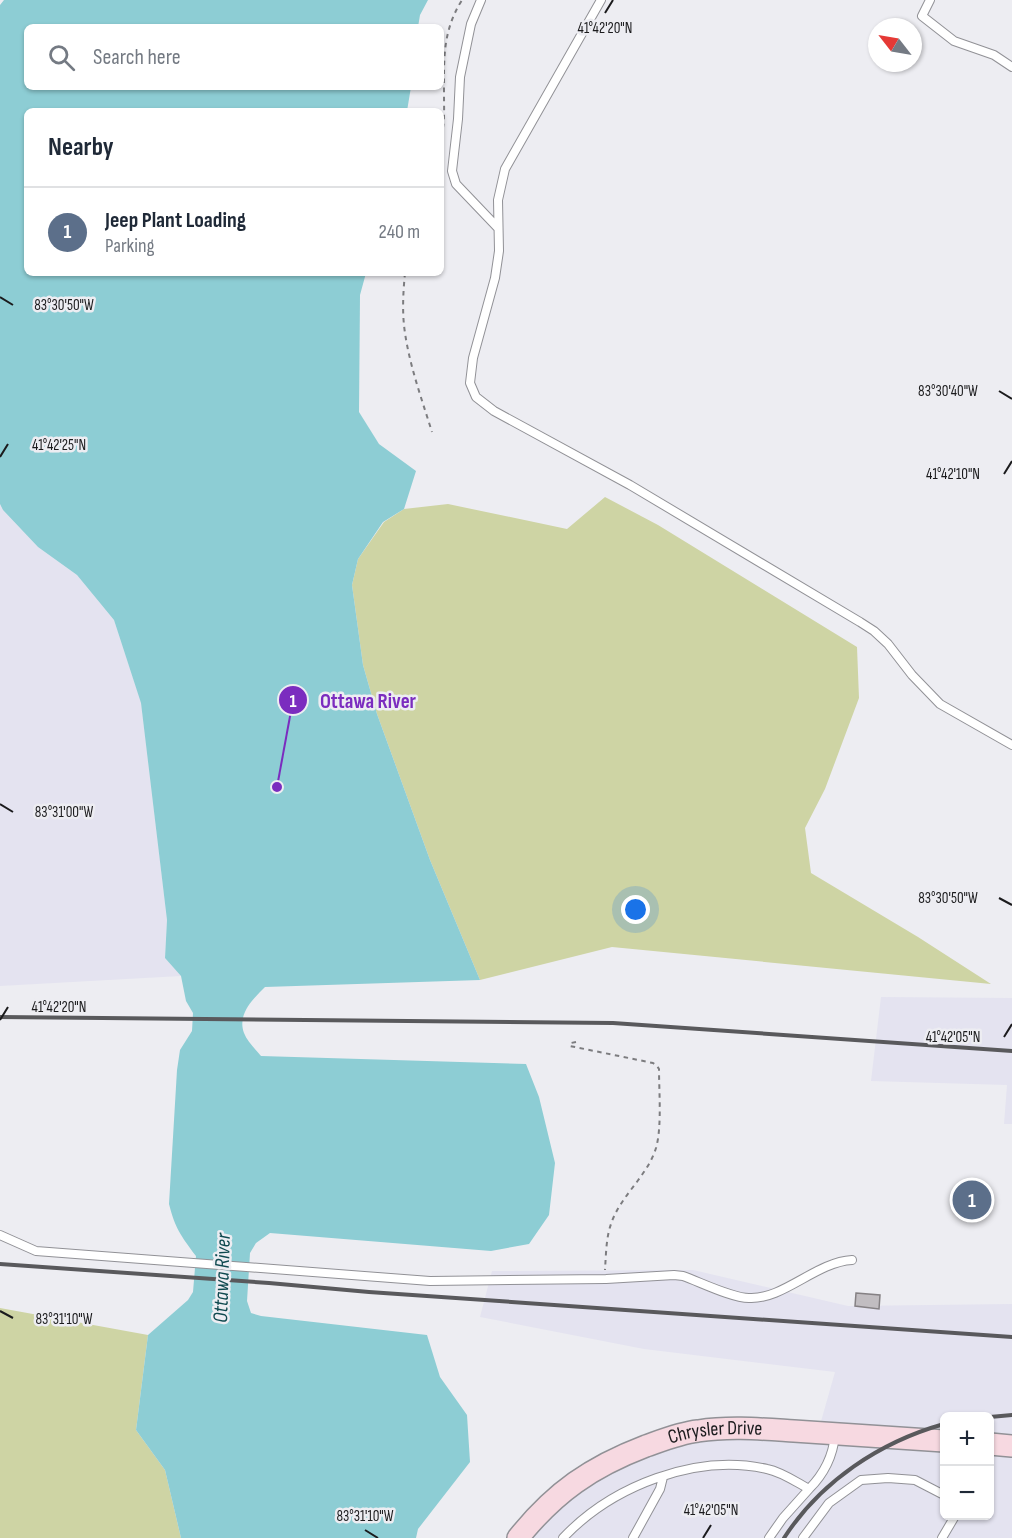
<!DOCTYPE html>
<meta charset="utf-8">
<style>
:root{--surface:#fff;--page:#f2f2f3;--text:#1f2937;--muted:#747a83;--line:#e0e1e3;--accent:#d93025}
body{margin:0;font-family:"Sofia Sans Condensed",sans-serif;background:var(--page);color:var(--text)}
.controls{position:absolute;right:18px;bottom:18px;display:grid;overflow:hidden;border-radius:9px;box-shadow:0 2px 4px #0004}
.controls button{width:54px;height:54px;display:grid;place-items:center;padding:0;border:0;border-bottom:2px solid var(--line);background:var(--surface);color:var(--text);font:30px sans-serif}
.compass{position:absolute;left:868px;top:18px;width:54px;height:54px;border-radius:50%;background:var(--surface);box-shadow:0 2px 4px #0004;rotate:301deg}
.you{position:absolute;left:636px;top:910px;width:21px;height:21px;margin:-15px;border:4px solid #fff;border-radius:50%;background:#1a73e8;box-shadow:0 0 0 9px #1a73e833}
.badge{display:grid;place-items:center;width:39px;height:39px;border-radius:50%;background:var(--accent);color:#fff;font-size:20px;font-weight:700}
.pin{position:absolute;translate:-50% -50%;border:3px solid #fff;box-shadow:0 2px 6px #0006}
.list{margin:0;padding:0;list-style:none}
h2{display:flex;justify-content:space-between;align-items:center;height:78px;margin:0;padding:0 24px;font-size:26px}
h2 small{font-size:20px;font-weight:400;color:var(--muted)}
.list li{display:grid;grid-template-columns:39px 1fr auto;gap:18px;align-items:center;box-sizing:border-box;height:90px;padding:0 24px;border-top:2px solid var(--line)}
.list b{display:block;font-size:22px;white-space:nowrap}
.list p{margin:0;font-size:20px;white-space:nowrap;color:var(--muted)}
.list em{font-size:20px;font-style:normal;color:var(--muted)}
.icon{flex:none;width:33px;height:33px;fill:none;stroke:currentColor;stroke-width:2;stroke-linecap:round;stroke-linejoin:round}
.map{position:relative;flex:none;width:1012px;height:1538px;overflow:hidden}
.search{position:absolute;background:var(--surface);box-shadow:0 2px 4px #0004;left:24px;top:24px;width:420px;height:66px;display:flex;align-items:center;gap:15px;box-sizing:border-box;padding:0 21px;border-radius:9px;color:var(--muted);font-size:22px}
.panel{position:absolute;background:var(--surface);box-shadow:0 2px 4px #0004;left:24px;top:108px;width:420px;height:168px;border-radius:9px}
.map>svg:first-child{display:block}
.built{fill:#e4e3f0}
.green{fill:#ced4a4}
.water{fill:#8dcdd4}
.building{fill:#c1bdc1;stroke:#858184;stroke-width:1.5}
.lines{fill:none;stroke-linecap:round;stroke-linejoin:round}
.lane-casing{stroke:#919196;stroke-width:10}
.secondary-casing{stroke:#919196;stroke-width:24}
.path{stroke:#7c7c7f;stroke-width:2;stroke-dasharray:4.5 4.5;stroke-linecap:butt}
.lane{stroke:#fff;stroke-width:8}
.secondary{stroke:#f7d9e1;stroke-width:21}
.rail{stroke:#59595c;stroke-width:4}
.ticks{fill:none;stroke:#1b1b1d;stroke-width:2}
.labels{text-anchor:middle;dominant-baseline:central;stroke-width:5;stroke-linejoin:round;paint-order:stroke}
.street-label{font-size:20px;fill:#1b1b1d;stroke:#ededf2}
.water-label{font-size:21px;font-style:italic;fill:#0f494f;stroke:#ededf2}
.ticks-label{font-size:15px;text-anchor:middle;fill:#1b1b1d;stroke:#ededf2;stroke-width:5;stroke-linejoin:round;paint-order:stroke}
.leader{fill:none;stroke:#7b2cbf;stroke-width:2}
.callout-dot{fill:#7b2cbf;stroke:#ededf2;stroke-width:2}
.mark-label{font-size:18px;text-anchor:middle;font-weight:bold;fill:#fff}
.callout-label{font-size:21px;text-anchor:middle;font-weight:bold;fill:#7b2cbf;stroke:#ededf2;stroke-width:5;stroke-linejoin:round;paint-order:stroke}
</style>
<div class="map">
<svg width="1012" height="1538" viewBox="0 0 1012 1538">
<rect width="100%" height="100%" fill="#ededf2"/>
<path class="built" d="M0 504 3 510 38 547 77 575 114 620 141 702 167 920 165 958 181 976 0 986Z
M881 997 1012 998V1124H1004L1007 1085 871 1081Z
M693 1270 848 1306 1012 1304V1446L990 1444V1416H944V1441L818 1432 835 1372 644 1349 480 1317 492 1271Z
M698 1431 944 1442V1516H990V1446L1012 1447V1538H518L572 1485Z"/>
<path class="green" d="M605 497 658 525 857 647 859 698 825 789 805 828 811 873 918 937 991 984 612 947 480 980 430 860 377 714 363 665 352 585 358 559 384 522 404 509 448 504 567 529Z
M0 1308 148 1335 136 1430 165 1470 181 1538H0Z"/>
<path class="water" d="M4 0H428L420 15 418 27H27V87H411L407 111H27V273H366L360 295 359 412 379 444 416 471 404 509 383 522 358 559 352 585 363 665 377 714 430 860 480 980 265 987C253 999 237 1014 244 1033 247 1041 255 1049 261 1056L526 1064 539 1097 555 1163 549 1215 529 1244 491 1251 270 1233 256 1243 250 1253 247 1301 251 1313 261 1316 427 1335 440 1377 467 1415 470 1462 418 1529 416 1538H181L165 1470 136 1430 148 1335 188 1300 193 1292 196 1256C181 1236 175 1228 169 1204L177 1070 180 1050 192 1031 193 1013 186 1001 181 976 165 958 167 920 141 703 114 620 77 575 38 547 3 510 0 504V5Z"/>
<path class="building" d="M856 1293 880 1295 879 1309 855 1306Z"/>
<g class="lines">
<defs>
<path id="lane" d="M481 0 471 24 460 77 458 119 452 171 456 184 498 228
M601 0 505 169 498 200 499 251 495 278 473 358 470 383 476 397 494 411 630 485 860 622 874 631 888 644 912 675 940 704 1012 745
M930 0 922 16 954 41 994 55 1012 67
M0 1235 36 1251 430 1281 606 1279 674 1275 683 1276C700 1282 732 1298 749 1298 783 1300 816 1262 852 1260
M809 1489C824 1474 833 1456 835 1435
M563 1538C612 1486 696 1453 767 1469 782 1472 796 1482 809 1489L783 1518 769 1538
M633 1538 660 1489 663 1477
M803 1538 829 1503 861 1480 888 1478 915 1480 944 1495
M942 1538 955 1516"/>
<g id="secondary">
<path d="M990 1444 1012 1446"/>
<path id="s1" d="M518 1538C555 1492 591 1467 646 1446 663 1440 680 1433 698 1431 730 1426 762 1429 794 1431 844 1434 894 1438 944 1441"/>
</g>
</defs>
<use href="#lane" class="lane-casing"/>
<use href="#secondary" class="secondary-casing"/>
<path class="path" d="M441 137C445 123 444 109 444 95 444 60 442 32 462 0
M405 273C403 293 402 314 405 333 410 367 422 400 432 432
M576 1042 571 1043 570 1046 653 1063 657 1066 659 1069C659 1092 662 1127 656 1148 647 1177 620 1196 611 1224 606 1238 606 1255 605 1270"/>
<use href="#lane" class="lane"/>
<use href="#secondary" class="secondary"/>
<path class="rail" d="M0 1017 613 1023 1012 1051
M0 1264 269 1283 369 1292 1012 1337
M990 1417 1012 1415
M784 1538C821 1481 880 1442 944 1424"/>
</g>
<path class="ticks" d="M605 13 613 0M0 297 13 305M999 391 1012 399M0 457 8 444M1004 474 1012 461M0 804 13 812M999 898 1012 905M0 1020 8 1007M1004 1037 1012 1024M0 1311 13 1318M365 1530 378 1538M703 1538 711 1525"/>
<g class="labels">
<g class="street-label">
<text stroke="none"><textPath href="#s1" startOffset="231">Chrysler Drive</textPath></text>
</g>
<g class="water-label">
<text transform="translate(222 1278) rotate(-88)">Ottawa River</text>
</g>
</g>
<g class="ticks-label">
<text x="605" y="33">41°42'20"N</text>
<text x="64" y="310">83°30'50"W</text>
<text x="948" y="396">83°30'40"W</text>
<text x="59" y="450">41°42'25"N</text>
<text x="953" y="479">41°42'10"N</text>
<text x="64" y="817">83°31'00"W</text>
<text x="948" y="903">83°30'50"W</text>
<text x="59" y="1012">41°42'20"N</text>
<text x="953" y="1042">41°42'05"N</text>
<text x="64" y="1324">83°31'10"W</text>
<text x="711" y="1515">41°42'05"N</text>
<text x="365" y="1521">83°31'10"W</text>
</g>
<path class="leader" d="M277 787L293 700"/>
<g class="callout-dot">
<circle cx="277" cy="787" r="6"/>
<circle cx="293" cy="700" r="15"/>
</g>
<g class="mark-label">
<text x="293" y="707">1</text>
</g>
<g class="callout-label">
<text x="368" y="708">Ottawa River</text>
</g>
</svg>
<div class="controls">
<button>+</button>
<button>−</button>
</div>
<svg class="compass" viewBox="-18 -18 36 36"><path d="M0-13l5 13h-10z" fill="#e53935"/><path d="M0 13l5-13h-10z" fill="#747a83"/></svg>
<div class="you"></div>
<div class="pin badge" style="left:972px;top:1200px;background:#5c6f8a">1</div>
<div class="search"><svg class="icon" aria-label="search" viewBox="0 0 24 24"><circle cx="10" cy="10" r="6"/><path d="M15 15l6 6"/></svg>Search here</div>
<section class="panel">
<h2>Nearby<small></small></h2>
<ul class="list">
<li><span class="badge" style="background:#5c6f8a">1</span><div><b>Jeep Plant Loading</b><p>Parking</p></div><em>240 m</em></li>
</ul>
</section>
</div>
